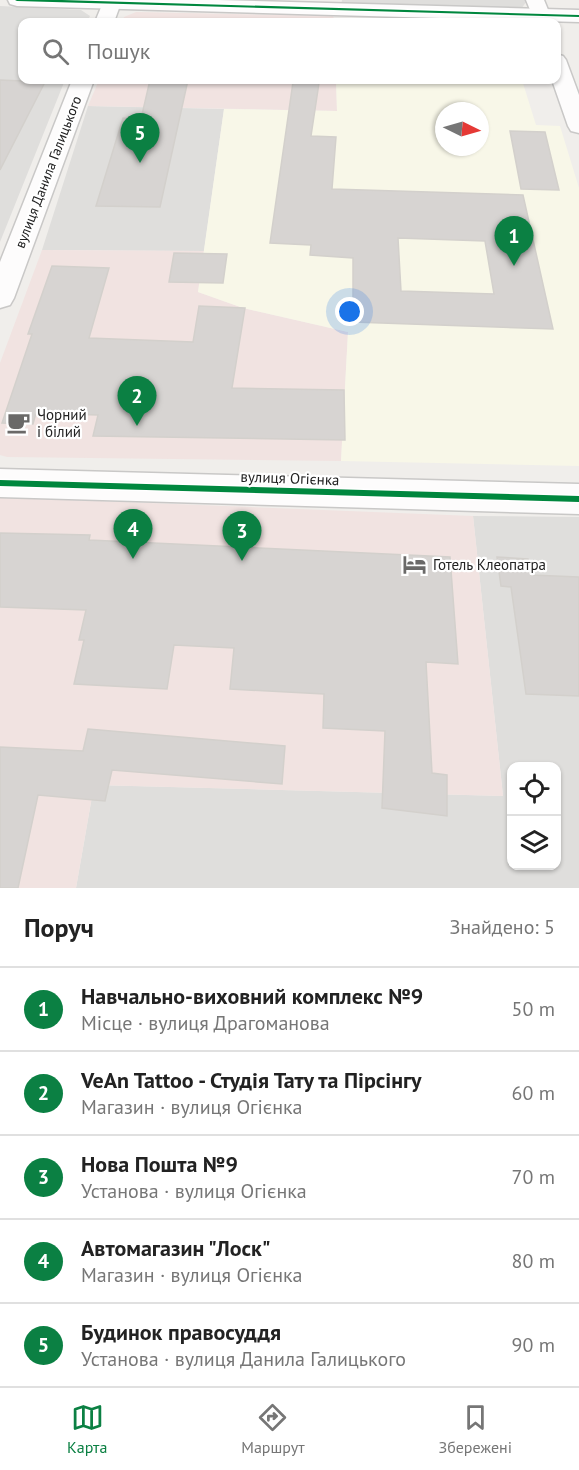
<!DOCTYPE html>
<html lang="uk">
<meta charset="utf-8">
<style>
:root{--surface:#fff;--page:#f2f2f2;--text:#222;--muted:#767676;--line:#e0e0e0;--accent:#0b8043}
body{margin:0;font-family:"PT Sans",sans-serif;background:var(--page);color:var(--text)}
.controls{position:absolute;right:18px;bottom:18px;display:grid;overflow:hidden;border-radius:12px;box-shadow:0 2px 4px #0004}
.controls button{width:54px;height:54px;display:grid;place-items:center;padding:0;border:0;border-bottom:2px solid var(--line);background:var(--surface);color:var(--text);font:30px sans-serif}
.compass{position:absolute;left:435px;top:102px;width:54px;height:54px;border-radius:50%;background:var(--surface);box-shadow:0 2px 4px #0004;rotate:95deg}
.you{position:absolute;left:350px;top:312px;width:21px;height:21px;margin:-15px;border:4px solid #fff;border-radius:50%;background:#1a73e8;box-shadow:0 0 0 9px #1a73e833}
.badge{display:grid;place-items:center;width:39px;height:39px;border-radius:50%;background:var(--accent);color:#fff;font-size:20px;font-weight:700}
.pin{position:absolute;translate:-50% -50px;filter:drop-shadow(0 2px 3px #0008)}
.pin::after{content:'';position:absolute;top:32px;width:21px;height:18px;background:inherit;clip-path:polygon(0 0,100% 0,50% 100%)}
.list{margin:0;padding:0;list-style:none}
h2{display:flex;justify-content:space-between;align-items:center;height:78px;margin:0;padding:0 24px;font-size:26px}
h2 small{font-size:20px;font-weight:400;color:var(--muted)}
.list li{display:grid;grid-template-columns:39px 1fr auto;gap:18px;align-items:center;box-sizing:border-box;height:84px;padding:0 24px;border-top:2px solid var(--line)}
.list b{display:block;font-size:22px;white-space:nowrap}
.list p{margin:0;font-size:20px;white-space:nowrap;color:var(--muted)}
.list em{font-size:20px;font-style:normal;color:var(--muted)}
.icon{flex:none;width:33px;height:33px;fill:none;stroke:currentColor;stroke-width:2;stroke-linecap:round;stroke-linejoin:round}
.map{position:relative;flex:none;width:579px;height:888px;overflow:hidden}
.search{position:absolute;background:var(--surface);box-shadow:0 2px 4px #0004;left:18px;right:18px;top:18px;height:66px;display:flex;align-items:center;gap:15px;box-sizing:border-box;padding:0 21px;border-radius:12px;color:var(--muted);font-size:22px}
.sheet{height:498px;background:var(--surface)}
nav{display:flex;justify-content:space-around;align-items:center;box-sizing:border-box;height:84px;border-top:2px solid var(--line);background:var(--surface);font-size:16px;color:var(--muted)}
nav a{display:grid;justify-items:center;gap:3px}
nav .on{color:var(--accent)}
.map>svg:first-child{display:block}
.residential{fill:#dfdedc;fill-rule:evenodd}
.commercial{fill:#f1e3e1}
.education{fill:#f8f7e8;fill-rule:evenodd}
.building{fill:#d7d4d2;stroke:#d3d0cc;stroke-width:1.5;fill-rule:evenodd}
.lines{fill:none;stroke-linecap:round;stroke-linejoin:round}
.minor-casing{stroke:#c9c8c7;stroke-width:3}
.tertiary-casing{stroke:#c9c8c7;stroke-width:3}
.minor{fill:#fdfcfc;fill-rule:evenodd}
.tertiary{fill:#fdfcfc;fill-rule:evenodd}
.cycleway-casing{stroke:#fff;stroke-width:3}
.cycleway{fill:#00873e;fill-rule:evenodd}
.labels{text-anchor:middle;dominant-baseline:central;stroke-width:4.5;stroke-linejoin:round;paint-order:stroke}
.far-street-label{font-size:14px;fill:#222;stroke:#fff}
.poi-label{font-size:15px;fill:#222;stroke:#fff;text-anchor:start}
.street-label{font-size:15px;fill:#222;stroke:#fff}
</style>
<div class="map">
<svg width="579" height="888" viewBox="0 0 579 888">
<rect width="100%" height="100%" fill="#f0eeeb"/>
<path class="residential" d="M342 0H526L527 1 521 9 341 7Z
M0 6 81 10 90 16 87 22H22V80H65L0 242Z
M88 106 224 109 204 251 42 250Z
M473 516 579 517V888H76L94 785 503 796ZM512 766H556V866H512Z"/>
<path class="commercial" d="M136 12 333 16 335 22H122L124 17Z
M99 80H336L337 111 88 106Z
M42 250 204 251 198 292 243 308 348 332 341 461 7 457 0 455V363Z
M0 497 473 516 503 796 94 785 76 888H0Z"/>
<path class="education" d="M336 80H522L536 125 560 126 579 188V466L341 461 348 332 243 308 198 292 224 109 337 111ZM444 111H480V147H444Z"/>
<path class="building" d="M0 80 45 82 0 170Z
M150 80H188L160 207 96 206 123 118 141 119Z
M293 82 319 83 311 136 336 137 332 189 523 195 553 329 353 322V258L310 255 311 245 270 243ZM398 238 485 241 494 294 401 291Z
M510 131 545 132 559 190 521 189Z
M174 253 227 254 223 283 169 282Z
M52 266 109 268 89 338 193 342 199 306 245 308 232 388 344 390 345 440 93 436 98 415 36 413 33 424 2 423 32 334H28Z
M0 533 90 535 89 540 450 557 458 664 426 662 432 773 447 775V816L382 808 385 731 323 728 324 694 230 689 234 648 174 645 167 689 74 684 84 640H79L86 610 0 607Z
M497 557 528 559 531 575 579 577V696L526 694 511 587 501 586Z
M88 729 285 746 282 784 112 770 105 801 38 795 18 888H0V747L83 751Z"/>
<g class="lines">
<defs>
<path id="minor" d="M104 0H122L114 22H95Z
M526 0H544L553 22H535Z
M556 54 563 56 566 60 579 95V133L571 131 568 126 552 80H556Z
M72 80H94L14 298 10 305 0 308V262Z
M0 469 579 484V514L0 497Z"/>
<path id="tertiary" d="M8 0H218L579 10V22L17 6 10 4Z"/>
</defs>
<use href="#minor" class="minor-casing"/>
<use href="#tertiary" class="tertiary-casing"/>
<use href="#minor" class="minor"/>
<use href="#tertiary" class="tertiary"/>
<defs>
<path id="cycleway" d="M15 0H62L579 15V17L17 1Z
M0 480 579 496V502L0 486Z"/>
</defs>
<use href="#cycleway" class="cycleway-casing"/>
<use href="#cycleway" class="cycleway"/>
</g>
<defs>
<symbol id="cafe-bare" viewBox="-9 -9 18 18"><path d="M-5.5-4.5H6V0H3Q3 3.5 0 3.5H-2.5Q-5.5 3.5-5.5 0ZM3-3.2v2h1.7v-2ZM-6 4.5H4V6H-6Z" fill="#6a6968" stroke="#fff" stroke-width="2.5" paint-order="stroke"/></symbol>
<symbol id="hotel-bare" viewBox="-9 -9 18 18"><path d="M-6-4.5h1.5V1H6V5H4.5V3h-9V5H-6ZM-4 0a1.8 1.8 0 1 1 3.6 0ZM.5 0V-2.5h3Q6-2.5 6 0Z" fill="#6a6968" stroke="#fff" stroke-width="2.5" paint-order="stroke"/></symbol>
</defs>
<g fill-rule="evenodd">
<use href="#cafe-bare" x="2" y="406" width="33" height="33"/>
<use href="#hotel-bare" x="398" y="548" width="33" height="33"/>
</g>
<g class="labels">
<g class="far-street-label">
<text transform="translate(48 172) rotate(-69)">вулиця Данила Галицького</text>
</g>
<g class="poi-label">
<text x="37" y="414">Чорний<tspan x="37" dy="17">і білий</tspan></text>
<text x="433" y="564">Готель Клеопатра</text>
</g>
<g class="street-label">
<text transform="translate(290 478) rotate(2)">вулиця Огієнка</text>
</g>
</g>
</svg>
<div class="controls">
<button><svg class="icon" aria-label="locate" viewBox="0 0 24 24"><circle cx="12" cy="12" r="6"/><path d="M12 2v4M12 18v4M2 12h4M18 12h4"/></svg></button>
<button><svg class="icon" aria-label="layers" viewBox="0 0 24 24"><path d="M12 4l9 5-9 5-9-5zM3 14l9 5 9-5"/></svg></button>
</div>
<svg class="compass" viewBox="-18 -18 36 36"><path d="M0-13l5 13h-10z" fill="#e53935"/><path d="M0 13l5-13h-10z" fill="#767676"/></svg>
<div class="you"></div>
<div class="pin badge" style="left:514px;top:266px">1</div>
<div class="pin badge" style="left:137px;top:426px">2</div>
<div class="pin badge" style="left:242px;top:561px">3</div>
<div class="pin badge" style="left:133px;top:559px">4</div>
<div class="pin badge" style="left:140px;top:163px">5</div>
<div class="search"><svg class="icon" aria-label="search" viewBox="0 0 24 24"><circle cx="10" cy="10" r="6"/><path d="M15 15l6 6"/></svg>Пошук</div>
</div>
<section class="sheet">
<h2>Поруч<small>Знайдено: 5</small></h2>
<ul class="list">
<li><span class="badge">1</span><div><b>Навчально-виховний комплекс №9</b><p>Місце · вулиця Драгоманова</p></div><em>50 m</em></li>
<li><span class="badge">2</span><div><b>VeAn Tattoo - Студія Тату та Пірсінгу</b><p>Магазин · вулиця Огієнка</p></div><em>60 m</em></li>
<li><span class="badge">3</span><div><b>Нова Пошта №9</b><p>Установа · вулиця Огієнка</p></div><em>70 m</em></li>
<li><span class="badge">4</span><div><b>Автомагазин &quot;Лоск&quot;</b><p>Магазин · вулиця Огієнка</p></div><em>80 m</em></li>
<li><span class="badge">5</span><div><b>Будинок правосуддя</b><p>Установа · вулиця Данила Галицького</p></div><em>90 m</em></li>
</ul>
</section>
<nav>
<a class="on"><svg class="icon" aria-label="map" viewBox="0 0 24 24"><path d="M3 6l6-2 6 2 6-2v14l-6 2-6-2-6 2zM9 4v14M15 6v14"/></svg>Карта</a>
<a><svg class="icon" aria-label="directions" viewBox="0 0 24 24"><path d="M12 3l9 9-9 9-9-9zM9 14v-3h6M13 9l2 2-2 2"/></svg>Маршрут</a>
<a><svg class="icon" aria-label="saved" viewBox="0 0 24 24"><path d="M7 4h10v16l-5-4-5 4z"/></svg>Збережені</a>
</nav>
